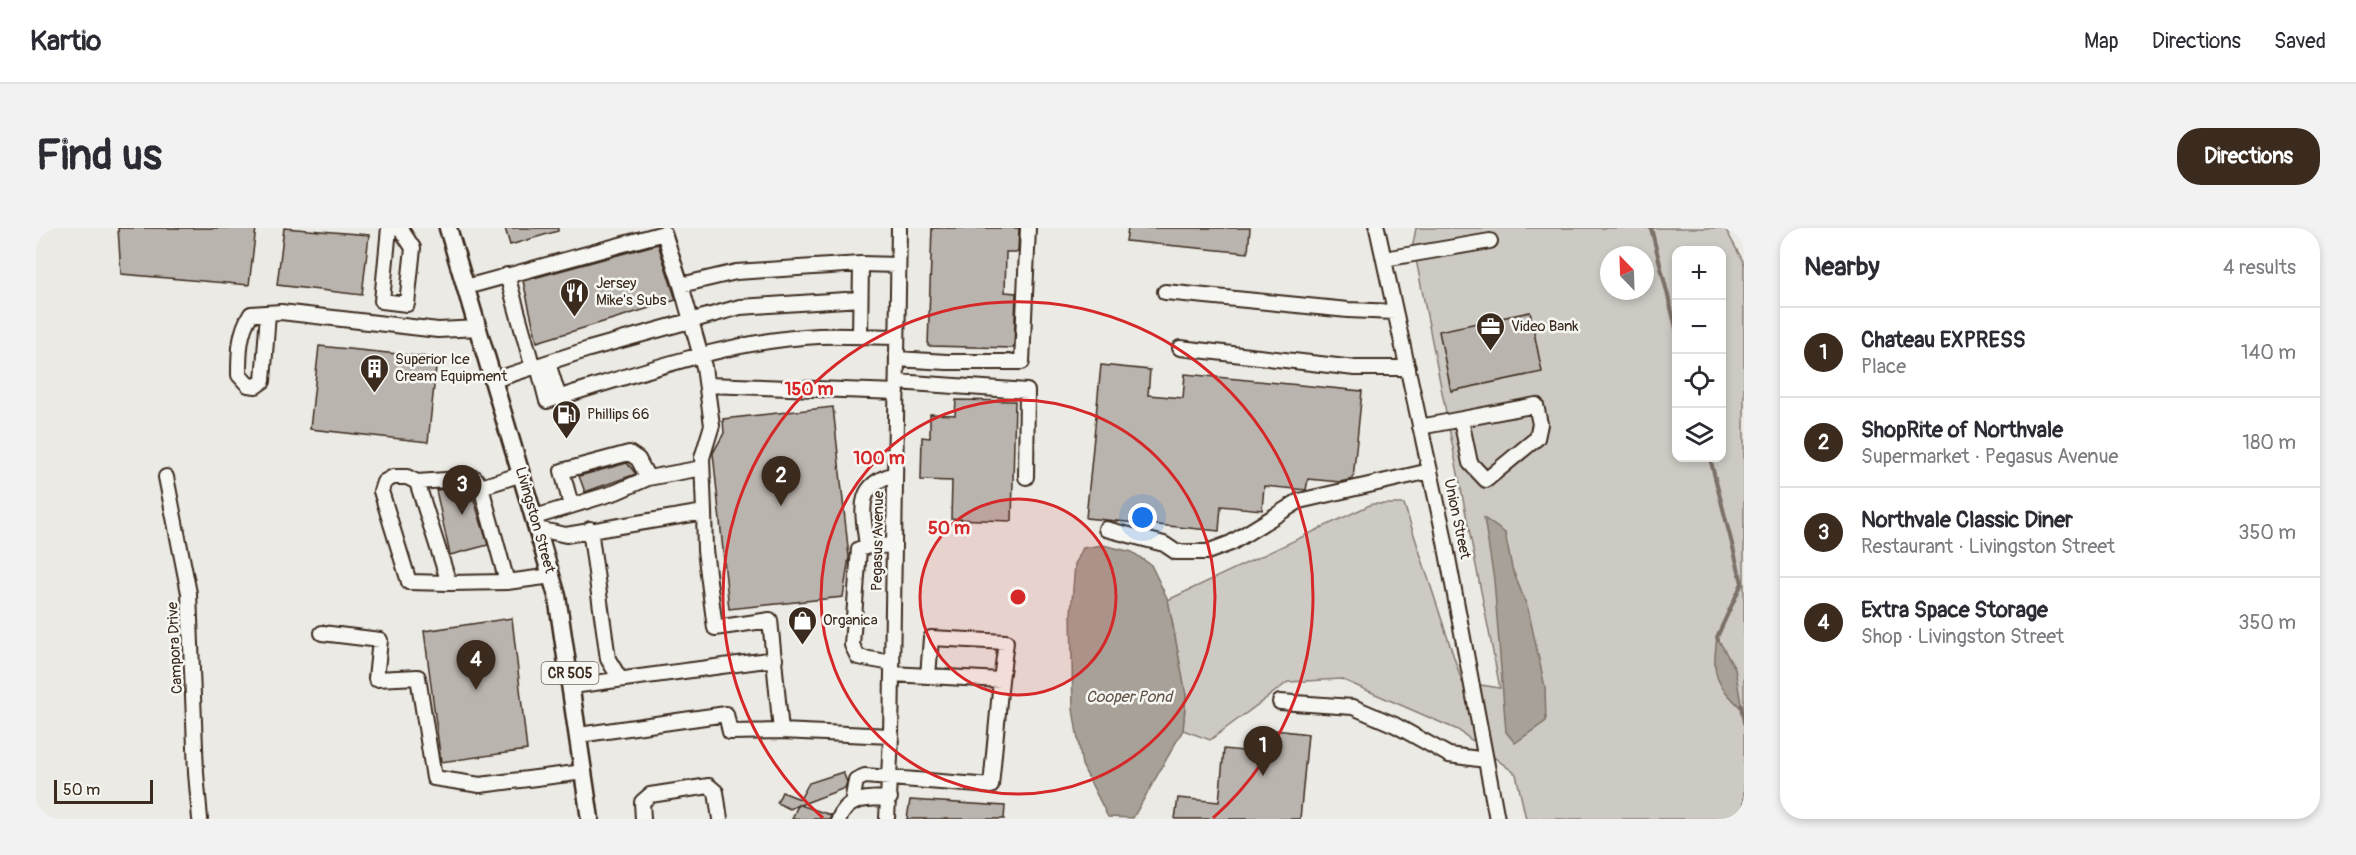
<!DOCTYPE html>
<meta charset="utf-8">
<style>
:root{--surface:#fff;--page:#f2f2f3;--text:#2b2b33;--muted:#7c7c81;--line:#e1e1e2;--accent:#3b2a1e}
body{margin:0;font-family:Pangolin,sans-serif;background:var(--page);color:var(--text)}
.controls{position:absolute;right:18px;top:18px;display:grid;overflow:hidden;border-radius:12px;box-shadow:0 3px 9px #0003}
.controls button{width:54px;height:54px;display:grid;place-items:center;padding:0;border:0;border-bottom:2px solid var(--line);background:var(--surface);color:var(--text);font:30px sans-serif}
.compass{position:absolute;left:1564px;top:18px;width:54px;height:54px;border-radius:50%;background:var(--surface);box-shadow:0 3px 9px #0003;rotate:337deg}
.scale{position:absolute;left:18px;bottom:15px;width:99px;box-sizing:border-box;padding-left:6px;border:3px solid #3b2a1e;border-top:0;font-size:16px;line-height:21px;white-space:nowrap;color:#3b2a1e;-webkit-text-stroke:4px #f6f6f2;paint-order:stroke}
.you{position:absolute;left:1107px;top:290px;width:21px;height:21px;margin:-15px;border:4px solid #fff;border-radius:50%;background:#1a73e8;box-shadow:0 0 0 9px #1a73e833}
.badge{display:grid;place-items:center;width:39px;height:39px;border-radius:50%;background:var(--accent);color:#fff;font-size:20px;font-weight:700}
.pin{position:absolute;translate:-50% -50px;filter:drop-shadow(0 2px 3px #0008)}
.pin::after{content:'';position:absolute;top:32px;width:21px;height:18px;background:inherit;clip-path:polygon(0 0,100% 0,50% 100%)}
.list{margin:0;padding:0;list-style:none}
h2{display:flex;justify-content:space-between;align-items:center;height:78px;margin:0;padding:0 24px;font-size:26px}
h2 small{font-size:20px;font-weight:400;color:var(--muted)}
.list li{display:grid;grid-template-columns:39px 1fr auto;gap:18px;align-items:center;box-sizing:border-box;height:90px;padding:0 24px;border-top:2px solid var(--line)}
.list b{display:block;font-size:22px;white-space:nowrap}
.list p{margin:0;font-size:20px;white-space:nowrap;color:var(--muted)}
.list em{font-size:20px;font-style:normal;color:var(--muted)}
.icon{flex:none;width:33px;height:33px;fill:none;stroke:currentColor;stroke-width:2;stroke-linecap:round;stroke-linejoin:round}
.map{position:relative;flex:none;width:1708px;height:591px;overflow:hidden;border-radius:24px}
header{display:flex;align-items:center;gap:36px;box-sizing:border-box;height:84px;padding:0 30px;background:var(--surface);border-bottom:2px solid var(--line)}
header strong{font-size:28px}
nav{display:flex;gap:33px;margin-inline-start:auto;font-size:21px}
.intro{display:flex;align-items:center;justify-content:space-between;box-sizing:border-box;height:144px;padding:0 36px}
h1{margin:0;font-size:42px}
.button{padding:15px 27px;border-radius:24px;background:var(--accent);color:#fff;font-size:21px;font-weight:700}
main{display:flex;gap:36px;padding:0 36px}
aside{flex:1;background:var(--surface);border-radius:24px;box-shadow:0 3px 9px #0003}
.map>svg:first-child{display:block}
.green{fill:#cdcac4;stroke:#847a71;stroke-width:1.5;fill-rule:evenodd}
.water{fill:#a8a198;stroke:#7c7167;stroke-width:1.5}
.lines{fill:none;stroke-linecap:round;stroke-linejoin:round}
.stream{stroke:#7c7167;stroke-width:4}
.building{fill:#bab4ae;stroke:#3b2a1e;stroke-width:1.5}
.minor-casing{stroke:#3b2a1e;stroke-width:18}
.major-casing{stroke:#3b2a1e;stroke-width:21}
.minor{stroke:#f6f6f2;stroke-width:14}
.major{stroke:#f6f6f2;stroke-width:16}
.ring{fill:none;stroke:#d62828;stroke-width:3}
.labels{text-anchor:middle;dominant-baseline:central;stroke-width:5;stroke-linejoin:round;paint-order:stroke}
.shield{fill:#f6f6f2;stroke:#73675e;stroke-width:1.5}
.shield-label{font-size:14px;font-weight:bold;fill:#3b2a1e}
.poi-label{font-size:15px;fill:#3b2a1e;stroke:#f6f6f2;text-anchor:start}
.street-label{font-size:15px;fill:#3b2a1e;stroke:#f6f6f2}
.water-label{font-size:16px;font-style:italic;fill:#615449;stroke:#f6f6f2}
.centre{fill:#d62828;stroke:#f6f6f2;stroke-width:3}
.ring-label{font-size:18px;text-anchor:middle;font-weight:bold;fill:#d62828;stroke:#f6f6f2;stroke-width:5;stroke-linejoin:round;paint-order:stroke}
</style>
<header>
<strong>Kartio</strong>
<nav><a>Map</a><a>Directions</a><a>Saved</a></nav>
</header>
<div class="intro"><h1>Find us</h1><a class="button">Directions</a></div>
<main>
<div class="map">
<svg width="1708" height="591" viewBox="0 0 1708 591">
<rect width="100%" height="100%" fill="#ebeae5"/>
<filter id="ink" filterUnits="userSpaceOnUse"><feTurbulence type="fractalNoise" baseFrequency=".0167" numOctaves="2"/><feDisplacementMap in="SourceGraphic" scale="12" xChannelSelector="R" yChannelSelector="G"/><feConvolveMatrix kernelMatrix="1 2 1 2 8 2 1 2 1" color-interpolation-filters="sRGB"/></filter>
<g filter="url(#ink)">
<path class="green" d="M1380 0H1689L1708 35V591H1490L1480 546 1422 502 1305 451 1252 454 1174 512 1147 502 1150 467 1132 372 1336 276H1368L1426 454 1464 460 1377 16ZM1640 22H1686V230H1640ZM1573 27H1609V63H1573Z"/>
<path class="water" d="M1448 290 1469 305 1476 340 1492 381 1499 413 1509 459 1510 493 1479 515 1470 504 1458 352Z
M1067 317 1096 324 1115 337 1132 372 1150 467 1147 502 1097 590 1072 589 1046 537 1037 481 1035 386 1039 336 1047 320Z
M1681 409 1699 441 1706 481C1678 453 1676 448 1681 409Z"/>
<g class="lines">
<path class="stream" d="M1615 0 1640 100
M1674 230 1706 355 1681 409 1682 412
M1705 478 1708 495"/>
</g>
<path class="building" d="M82 0H220L213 57 85 46Z
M248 0 333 7 326 67 241 57Z
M469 0H522V3L474 17Z
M896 0H983L982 24H970L969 64 980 65 978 120 892 118Z
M1092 0H1214L1212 25 1090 13Z
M622 16 640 72 501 114 487 53Z
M1494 84 1506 144 1415 163 1403 103Z
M283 118 401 130 392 214 274 201Z
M1065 137 1114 142 1112 167 1147 170 1149 146 1326 163 1317 251 1304 254 1272 251 1270 262 1228 258 1226 282 1185 278 1183 303 1050 290Z
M920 172 979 173 976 293 915 291 916 253 885 252 886 209 894 210V186L919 187Z
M797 179 813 329 807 369 693 381 677 225 688 205 687 191Z
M591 235 600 246 549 264 543 248Z
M434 259 452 317 414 327 400 262Z
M476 390 491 522 405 534 388 403Z
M1239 502 1272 506 1264 591H1139L1142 570 1183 574 1188 521 1237 526Z
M807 544 811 554 809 560 764 577 795 587 794 591H756L762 577 754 581 741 575 746 564 764 571 773 555Z
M874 572 969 578 968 591H871Z"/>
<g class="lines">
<defs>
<path id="minor" d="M353 0 346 73 371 76 377 20 364 0
M1341 0 1406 298 1461 591
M1348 31 1454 13
M471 47 497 140
M430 59 628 5 645 57
M1129 64 1312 82 1359 84
M232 85 227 153 220 158 212 157 203 147C203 126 203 104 215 86L245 84 402 102 443 100
M824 108 825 36
M1144 120 1319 140H1372
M861 131 911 134H986L992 0
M512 135 523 170
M502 138 511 173C598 147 692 112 783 108 809 107 835 109 861 109
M458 152 553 121 704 79 824 71
M861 154 991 163 990 249
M671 157 861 164
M1384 199 1500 177 1504 196 1501 210 1450 252 1434 235 1425 192
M130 249 153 365 160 545 164 591
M381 254 413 355 471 354 516 348
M445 259 486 246
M535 277 526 243 593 225 602 231 612 250
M668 284 666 230 676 197 668 139 645 57 700 44 825 36 862 37
M499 289 580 264 612 250 666 240
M502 301 530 307 668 284 669 322 679 400 734 392 745 503
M554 301 572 431 584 451
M1070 301 1128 316 1140 324H1171L1195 315 1263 273 1394 243
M831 318C827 283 818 257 859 246
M413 355 373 354 345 263 348 254 357 249H371L381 254 439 250 445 259 471 354
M286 405 344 412 340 451 382 449 398 550 444 557 548 544
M856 435 822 429 816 417 823 321 833 318 858 317
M892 448 895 410 970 414 965 452
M536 458 739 431
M1244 474 1317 479 1359 497 1413 527 1450 532
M543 507 690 486 694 504 745 503 855 508
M816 575 820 552 829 548 955 558 965 452 856 446
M607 591 606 574 614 567 673 558 680 564 684 591
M803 591C812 568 833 571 854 570
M851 591 855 508 863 0"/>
<path id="major" d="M412 0 521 368 554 591"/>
</defs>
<use href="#minor" class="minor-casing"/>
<use href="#major" class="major-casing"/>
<use href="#minor" class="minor"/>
<use href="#major" class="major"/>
</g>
</g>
<circle cx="982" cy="369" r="98" fill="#d62828" fill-opacity=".12"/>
<g class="ring">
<circle cx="982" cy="369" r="98"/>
<circle cx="982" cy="369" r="197"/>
<path d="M787 590A295 295 0 1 1 1177 590"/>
</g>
<defs>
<symbol id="restaurant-pin" viewBox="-11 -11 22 30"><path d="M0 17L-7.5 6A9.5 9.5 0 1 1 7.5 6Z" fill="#3b2a1e" stroke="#f6f6f2"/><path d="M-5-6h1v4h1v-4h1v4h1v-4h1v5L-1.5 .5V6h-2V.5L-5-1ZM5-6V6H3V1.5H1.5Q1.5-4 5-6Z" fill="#fff"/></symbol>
<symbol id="office-pin" viewBox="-11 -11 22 30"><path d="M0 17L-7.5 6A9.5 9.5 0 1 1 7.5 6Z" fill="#3b2a1e" stroke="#f6f6f2"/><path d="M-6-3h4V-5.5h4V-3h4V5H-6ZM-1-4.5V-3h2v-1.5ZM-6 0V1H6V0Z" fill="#fff"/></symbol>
<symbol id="building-pin" viewBox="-11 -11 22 30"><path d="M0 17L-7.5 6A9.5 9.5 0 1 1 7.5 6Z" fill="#3b2a1e" stroke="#f6f6f2"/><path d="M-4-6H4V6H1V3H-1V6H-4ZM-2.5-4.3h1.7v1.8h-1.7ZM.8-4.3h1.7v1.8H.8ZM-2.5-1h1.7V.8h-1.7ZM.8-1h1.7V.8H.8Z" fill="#fff"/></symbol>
<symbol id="fuel-pin" viewBox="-11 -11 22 30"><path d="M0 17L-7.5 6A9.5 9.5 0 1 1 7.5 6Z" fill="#3b2a1e" stroke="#f6f6f2"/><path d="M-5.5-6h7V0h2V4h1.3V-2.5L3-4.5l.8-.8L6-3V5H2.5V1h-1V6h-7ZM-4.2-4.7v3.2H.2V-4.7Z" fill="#fff"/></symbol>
<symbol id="shop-pin" viewBox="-11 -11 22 30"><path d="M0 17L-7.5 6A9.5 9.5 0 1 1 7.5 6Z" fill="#3b2a1e" stroke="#f6f6f2"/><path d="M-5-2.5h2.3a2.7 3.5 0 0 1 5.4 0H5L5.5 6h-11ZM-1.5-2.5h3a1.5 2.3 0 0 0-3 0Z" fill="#fff"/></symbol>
</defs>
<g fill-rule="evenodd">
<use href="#restaurant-pin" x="522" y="48" width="33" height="45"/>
<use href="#office-pin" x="1438" y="82" width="33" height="45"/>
<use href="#building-pin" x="322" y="124" width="33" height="45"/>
<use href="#fuel-pin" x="514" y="170" width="33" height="45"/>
<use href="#shop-pin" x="750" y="376" width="33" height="45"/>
</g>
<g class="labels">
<rect class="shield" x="505.5" y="434" width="57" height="22" rx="4.5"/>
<g class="shield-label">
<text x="534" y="445">CR 505</text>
</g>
<g class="poi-label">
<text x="560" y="55">Jersey<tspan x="560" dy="17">Mike's Subs</tspan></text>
<text x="1475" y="98">Video Bank</text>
<text x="359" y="131">Superior Ice<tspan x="359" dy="17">Cream Equipment</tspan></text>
<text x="551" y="186">Phillips 66</text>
<text x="787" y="392">Organica</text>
</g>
<g class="street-label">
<text transform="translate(1421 291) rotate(78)">Union Street</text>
<text transform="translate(499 292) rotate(74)">Livingston Street</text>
<text transform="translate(842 313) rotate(-89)">Pegasus Avenue</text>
<text transform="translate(139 420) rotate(-93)">Campora Drive</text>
</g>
<g class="water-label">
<text x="1093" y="469">Cooper Pond</text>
</g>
</g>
<circle cx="982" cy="369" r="9" class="centre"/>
<g class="ring-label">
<text x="773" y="167">150 m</text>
<text x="843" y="236">100 m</text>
<text x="913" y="306">50 m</text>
</g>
</svg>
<div class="controls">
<button>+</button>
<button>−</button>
<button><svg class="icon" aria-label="locate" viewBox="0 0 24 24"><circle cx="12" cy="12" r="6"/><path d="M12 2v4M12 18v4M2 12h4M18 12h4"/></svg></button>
<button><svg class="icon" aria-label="layers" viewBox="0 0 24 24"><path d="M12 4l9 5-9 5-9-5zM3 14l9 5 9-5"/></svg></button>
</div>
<svg class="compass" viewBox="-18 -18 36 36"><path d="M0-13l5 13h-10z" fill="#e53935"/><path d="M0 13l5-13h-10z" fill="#7c7c81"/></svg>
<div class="scale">50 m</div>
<div class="you"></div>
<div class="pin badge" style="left:1227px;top:548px">1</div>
<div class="pin badge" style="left:745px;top:278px">2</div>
<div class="pin badge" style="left:426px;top:287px">3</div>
<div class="pin badge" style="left:440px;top:462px">4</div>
</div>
<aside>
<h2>Nearby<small>4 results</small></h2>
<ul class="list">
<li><span class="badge">1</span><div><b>Chateau EXPRESS</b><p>Place</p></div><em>140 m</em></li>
<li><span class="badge">2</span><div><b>ShopRite of Northvale</b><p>Supermarket · Pegasus Avenue</p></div><em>180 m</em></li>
<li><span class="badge">3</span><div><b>Northvale Classic Diner</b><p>Restaurant · Livingston Street</p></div><em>350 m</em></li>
<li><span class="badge">4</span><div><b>Extra Space Storage</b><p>Shop · Livingston Street</p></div><em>350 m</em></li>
</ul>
</aside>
</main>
